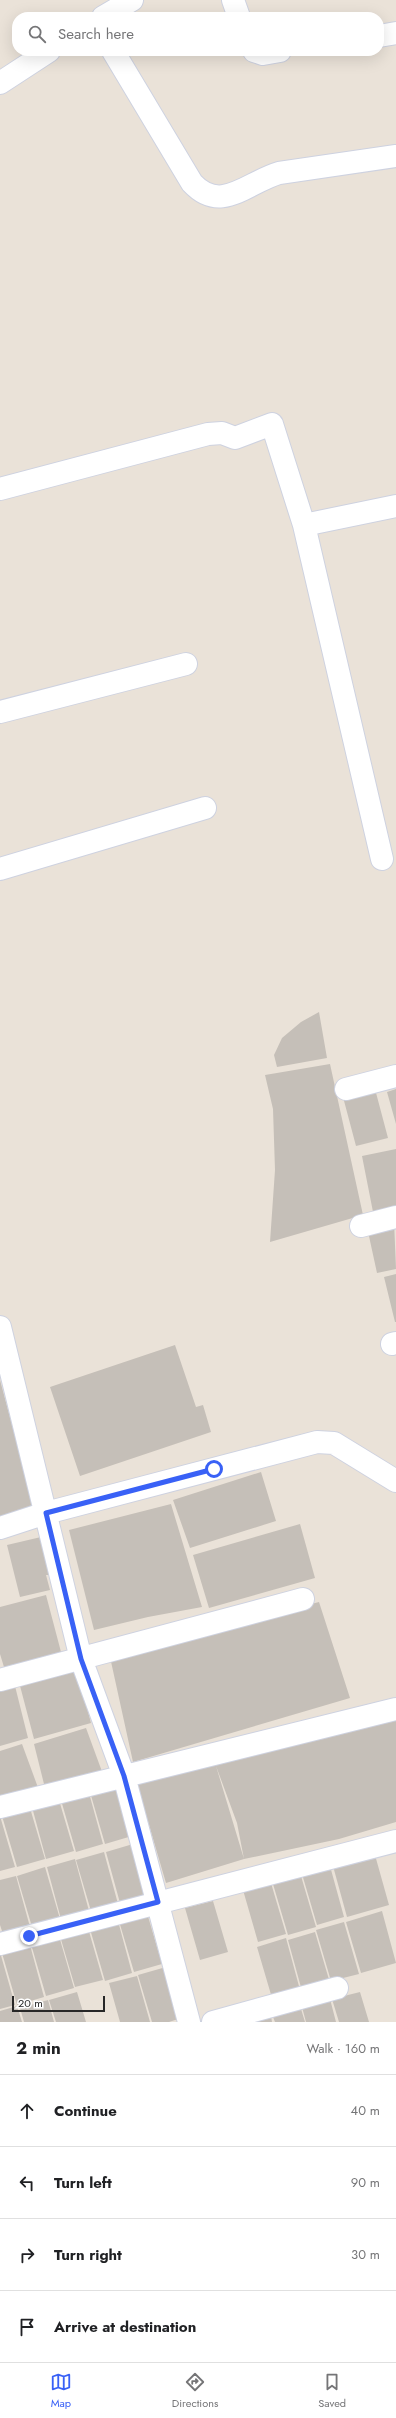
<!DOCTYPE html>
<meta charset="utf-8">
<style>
:root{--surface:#fff;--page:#f2f2f2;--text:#202124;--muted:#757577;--line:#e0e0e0;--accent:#3961f6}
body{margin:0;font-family:Jost,sans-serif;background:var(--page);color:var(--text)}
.scale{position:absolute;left:12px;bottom:10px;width:93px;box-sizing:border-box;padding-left:4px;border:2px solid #272727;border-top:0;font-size:11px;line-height:14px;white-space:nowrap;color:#272727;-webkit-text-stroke:3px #fff;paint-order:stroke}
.stop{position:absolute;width:12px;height:12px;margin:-9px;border:3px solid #3961f6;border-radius:50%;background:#fff}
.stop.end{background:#3961f6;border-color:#fff;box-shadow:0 1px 4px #0008}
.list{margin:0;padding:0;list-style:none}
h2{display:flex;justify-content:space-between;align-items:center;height:52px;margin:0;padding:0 16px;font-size:17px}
h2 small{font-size:13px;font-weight:400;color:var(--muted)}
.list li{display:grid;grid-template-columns:26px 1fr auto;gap:12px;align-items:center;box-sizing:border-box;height:72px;padding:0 16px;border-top:1px solid var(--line)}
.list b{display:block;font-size:15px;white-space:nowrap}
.list em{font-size:13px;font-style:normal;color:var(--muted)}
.icon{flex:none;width:22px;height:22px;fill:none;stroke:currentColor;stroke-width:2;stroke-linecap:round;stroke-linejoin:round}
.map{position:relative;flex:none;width:396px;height:2022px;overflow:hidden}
.search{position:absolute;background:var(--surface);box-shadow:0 4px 16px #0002;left:12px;right:12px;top:12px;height:44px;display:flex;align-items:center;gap:10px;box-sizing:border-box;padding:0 14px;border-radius:16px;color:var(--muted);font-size:15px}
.sheet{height:340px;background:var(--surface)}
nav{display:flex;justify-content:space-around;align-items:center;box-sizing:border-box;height:56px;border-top:1px solid var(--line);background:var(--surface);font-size:11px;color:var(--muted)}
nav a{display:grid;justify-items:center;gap:2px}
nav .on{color:var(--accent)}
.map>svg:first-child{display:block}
.building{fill:#c5bfb8;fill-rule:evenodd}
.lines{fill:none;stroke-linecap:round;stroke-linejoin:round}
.street-casing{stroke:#ced2e0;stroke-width:24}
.street{stroke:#fff;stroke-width:22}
.route{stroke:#3961f6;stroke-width:5}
</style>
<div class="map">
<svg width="396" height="2022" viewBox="0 0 396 2022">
<rect width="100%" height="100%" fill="#eae2d8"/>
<path class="building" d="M319 1012 327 1058 277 1067 274 1055 282 1038 301 1022Z
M330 1064 363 1215 270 1242 275 1170 273 1109 265 1075Z
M375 1089 388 1138 356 1146 343 1097Z
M396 1089V1124L387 1092Z
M396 1149V1213L374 1217 362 1156Z
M394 1221 396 1269 377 1273 367 1227Z
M396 1274V1322H395L384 1277Z
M175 1345 196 1407 203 1405 211 1432 80 1476 50 1387Z
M0 1380 35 1511 0 1520Z
M261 1472 276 1521 190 1548 173 1500Z
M171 1504 202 1607 148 1617 94 1630 69 1530Z
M300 1524 315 1578 209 1608 193 1555Z
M41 1537 50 1575H46L50 1590 20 1597 7 1545Z
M46 1595 61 1652 4 1667 0 1654V1607Z
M319 1602 350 1698 133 1762 110 1657Z
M76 1666 91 1723 34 1739 19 1682Z
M14 1682 28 1738 0 1746V1685Z
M396 1715V1822L339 1839 244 1859 166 1883 137 1784ZM216 1766 237 1823 244 1859Z
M86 1728 104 1777 46 1792 34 1744Z
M22 1744 40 1793 0 1804V1751Z
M118 1784 132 1836 105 1844 90 1792Z
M89 1793 103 1844 76 1852 61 1800Z
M59 1800 74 1851 46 1859 32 1807Z
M30 1808 45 1859 17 1867 2 1816Z
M0 1816 15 1867 0 1871Z
M133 1844 148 1895 120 1903 106 1852Z
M104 1852 118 1904 91 1911 76 1860Z
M375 1855 389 1905 347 1917 333 1866Z
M75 1859 89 1911 61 1919 47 1867Z
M330 1866 344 1917 317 1925 302 1874Z
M45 1867 60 1919 32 1927 17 1876Z
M16 1876 30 1927 3 1934 0 1925V1880Z
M301 1876 316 1927 288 1935 273 1884Z
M271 1883 286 1934 258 1942 243 1890Z
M213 1901 228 1952 200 1960 185 1908Z
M382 1911 396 1963 361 1973 346 1922Z
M147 1913 162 1964 134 1972 119 1921Z
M118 1921 132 1973 105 1981 90 1929Z
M344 1922 359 1974 331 1981 316 1930Z
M88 1928 103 1980 75 1987 60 1936Z
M315 1932 330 1983 302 1991 288 1940Z
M59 1936 74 1988 46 1996 31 1944Z
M286 1938 300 1990 272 1998 257 1947Z
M30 1945 44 1997 17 2005 2 1953Z
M0 1952 15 2005 0 2009Z
M166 1967 181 2018 169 2022H152L138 1975Z
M137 1976 150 2022H120L109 1983Z
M77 1992 86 2022H56L49 2000Z
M360 1992 369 2022H339L332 1999Z
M330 1999 336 2022H306L302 2007Z
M48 2000 54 2022H24L20 2008Z
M17 2006 22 2022H0V2011Z
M301 2009 305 2022H275L273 2017Z
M271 2016 272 2022H253Z"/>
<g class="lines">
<defs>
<path id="street" d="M233 0 239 17
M103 17 132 0
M379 36 396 33
M113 51 192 183C221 214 246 183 279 173L396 156
M254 51 263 54 280 51
M0 83 49 51
M0 489 208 434 222 433 235 438 272 424 304 525 382 859
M304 525 396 506
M0 712 186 664
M0 869 205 808
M346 1089 396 1076
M361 1226 396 1217
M0 1327 81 1659 124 1776 189 2022
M392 1344 396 1343
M0 1528 46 1513 317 1442 334 1443 396 1481
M0 1680 303 1599
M0 1807 396 1709
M0 1944 396 1841
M213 2022 337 1988"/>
</defs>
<use href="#street" class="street-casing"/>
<use href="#street" class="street"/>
</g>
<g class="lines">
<path class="route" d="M29 1936 158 1902 124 1776 81 1659 46 1513 214 1469"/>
</g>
</svg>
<div class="scale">20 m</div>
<div class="stop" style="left:214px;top:1469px"></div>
<div class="stop end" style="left:29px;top:1936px"></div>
<div class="search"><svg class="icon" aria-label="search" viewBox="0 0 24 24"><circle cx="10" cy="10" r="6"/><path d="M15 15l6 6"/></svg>Search here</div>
</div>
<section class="sheet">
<h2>2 min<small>Walk · 160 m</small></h2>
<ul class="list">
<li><svg class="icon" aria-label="ahead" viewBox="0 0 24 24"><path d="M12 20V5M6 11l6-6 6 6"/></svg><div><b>Continue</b></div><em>40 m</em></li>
<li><svg class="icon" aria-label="left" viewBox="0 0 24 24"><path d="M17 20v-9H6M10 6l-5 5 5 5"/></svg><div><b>Turn left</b></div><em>90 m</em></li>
<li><svg class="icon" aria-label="right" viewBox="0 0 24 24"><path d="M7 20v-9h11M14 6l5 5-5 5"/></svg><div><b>Turn right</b></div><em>30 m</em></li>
<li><svg class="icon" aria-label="arrive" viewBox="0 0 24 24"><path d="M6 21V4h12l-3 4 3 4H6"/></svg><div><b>Arrive at destination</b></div></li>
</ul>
</section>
<nav>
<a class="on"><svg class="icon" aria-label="map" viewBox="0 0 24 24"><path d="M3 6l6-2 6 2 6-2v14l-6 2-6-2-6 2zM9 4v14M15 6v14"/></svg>Map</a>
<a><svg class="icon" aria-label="directions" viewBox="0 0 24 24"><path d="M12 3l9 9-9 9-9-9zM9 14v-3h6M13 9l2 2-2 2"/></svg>Directions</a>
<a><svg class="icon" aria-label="saved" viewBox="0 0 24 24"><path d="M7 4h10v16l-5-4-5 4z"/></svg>Saved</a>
</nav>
